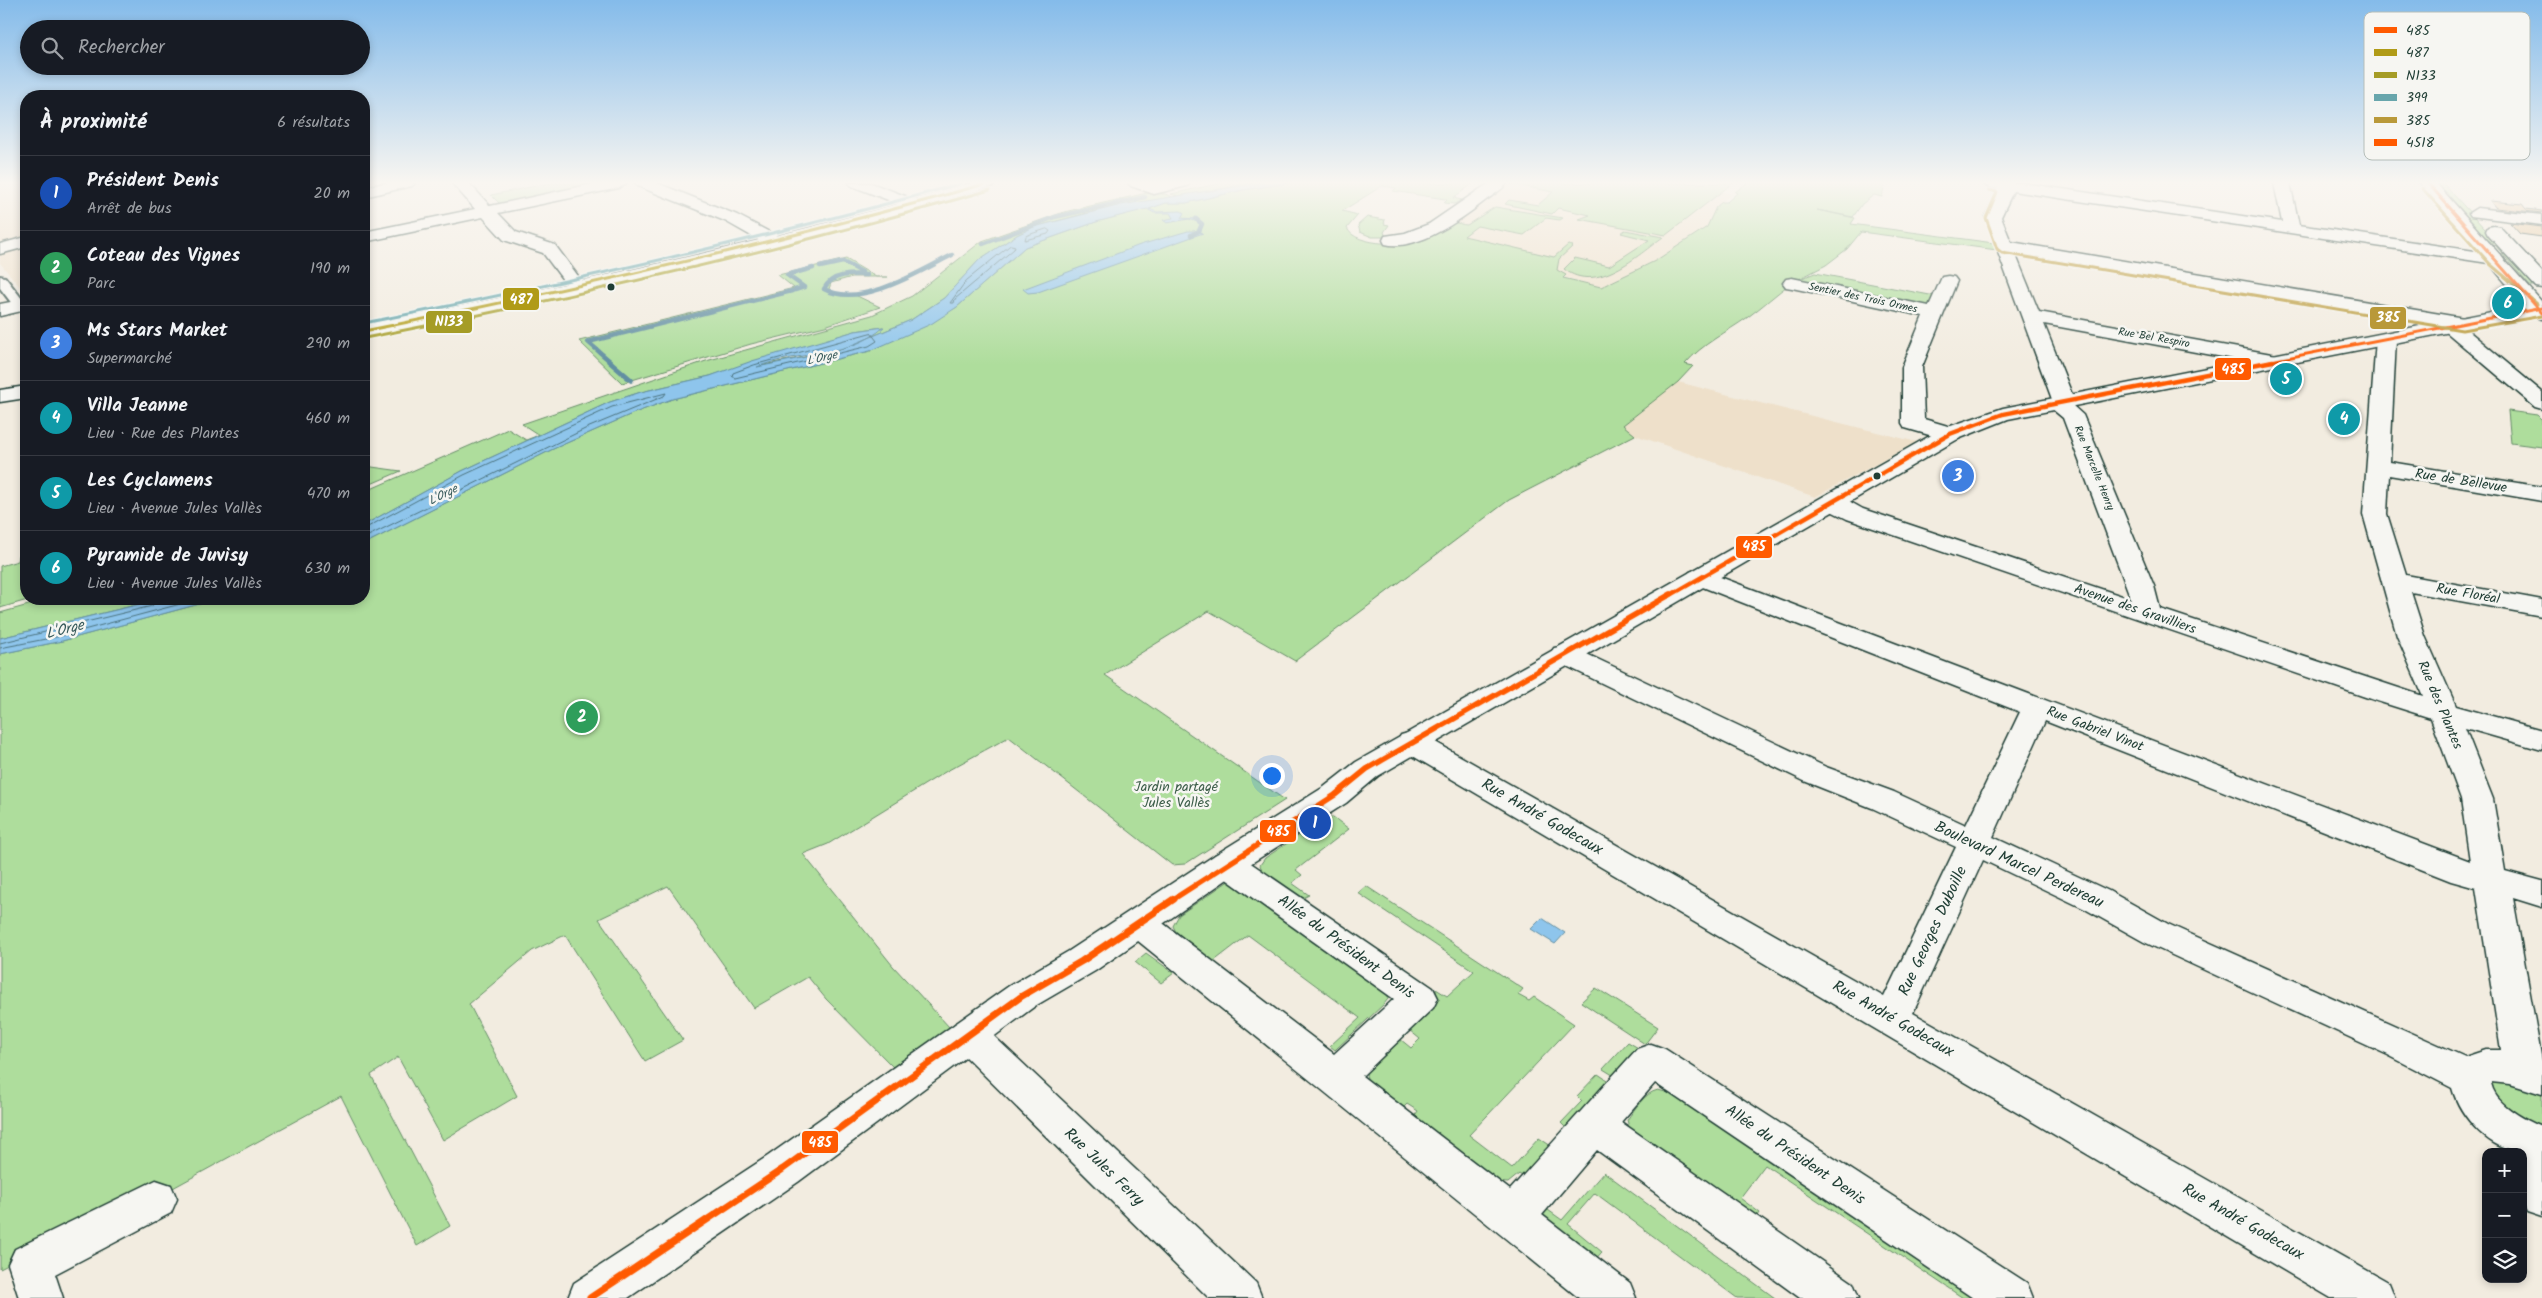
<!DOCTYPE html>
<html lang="fr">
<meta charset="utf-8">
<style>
:root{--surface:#171b24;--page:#242831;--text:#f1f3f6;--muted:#9ea1a6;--line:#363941;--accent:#c8321e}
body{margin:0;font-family:Kalam,sans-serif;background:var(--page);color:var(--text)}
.controls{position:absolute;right:15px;bottom:15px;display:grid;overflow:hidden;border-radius:10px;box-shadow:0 2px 8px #0003}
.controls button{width:45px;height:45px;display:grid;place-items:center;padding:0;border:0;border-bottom:1px solid var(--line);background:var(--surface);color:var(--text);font:25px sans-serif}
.you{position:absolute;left:1271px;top:775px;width:18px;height:18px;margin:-12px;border:4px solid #fff;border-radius:50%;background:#1a73e8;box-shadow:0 0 0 8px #1a73e833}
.badge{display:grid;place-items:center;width:32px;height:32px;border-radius:50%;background:var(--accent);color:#fff;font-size:16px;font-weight:700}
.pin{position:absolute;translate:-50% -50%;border:2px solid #fff;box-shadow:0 1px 5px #0006}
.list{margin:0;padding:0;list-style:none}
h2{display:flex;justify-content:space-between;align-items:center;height:65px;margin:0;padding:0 20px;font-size:21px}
h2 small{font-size:16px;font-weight:400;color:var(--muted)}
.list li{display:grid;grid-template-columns:32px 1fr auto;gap:15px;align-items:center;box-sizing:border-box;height:75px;padding:0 20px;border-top:1px solid var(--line)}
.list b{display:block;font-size:19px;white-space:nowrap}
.list p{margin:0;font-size:16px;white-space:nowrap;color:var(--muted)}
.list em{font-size:16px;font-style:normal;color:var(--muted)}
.icon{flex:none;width:28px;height:28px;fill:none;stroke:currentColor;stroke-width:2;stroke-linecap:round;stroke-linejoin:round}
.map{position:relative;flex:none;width:2542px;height:1298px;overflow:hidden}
.search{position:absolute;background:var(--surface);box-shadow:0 2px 8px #0003;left:20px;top:20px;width:350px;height:55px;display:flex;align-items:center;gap:12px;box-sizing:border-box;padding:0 18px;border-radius:28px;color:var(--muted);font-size:19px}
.panel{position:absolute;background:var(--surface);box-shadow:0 2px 8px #0003;left:20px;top:90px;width:350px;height:515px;border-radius:20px}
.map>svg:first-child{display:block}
.built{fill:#eee0ca}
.green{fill:#aedd9c;stroke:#668d68}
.water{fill:#8ec5ec;stroke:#628fa2}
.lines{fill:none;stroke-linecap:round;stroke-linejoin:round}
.shore{stroke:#4b737e;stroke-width:1}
.stream-far1{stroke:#628fa2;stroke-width:4.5}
.stream{stroke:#628fa2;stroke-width:5.5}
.building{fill:#e3c496;stroke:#1f3d34}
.pedestrian-casing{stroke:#1f3d34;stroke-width:4}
.minor-casing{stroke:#1f3d34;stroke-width:3}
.tertiary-casing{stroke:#1f3d34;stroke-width:3}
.secondary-casing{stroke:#1f3d34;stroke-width:3}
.primary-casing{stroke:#1f3d34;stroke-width:3}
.pedestrian{fill:#f6f6f2;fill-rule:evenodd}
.minor{fill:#f6f6f2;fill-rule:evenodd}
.tertiary{fill:#f6f6f2;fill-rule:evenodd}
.secondary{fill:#f6f6f2;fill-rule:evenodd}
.primary{fill:#f6f6f2;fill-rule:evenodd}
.bus-1-far3-casing{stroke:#f6f6f2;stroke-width:5.5}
.bus-1-far2-casing{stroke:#f6f6f2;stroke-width:8}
.bus-1-far1-casing{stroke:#f6f6f2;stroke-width:9}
.bus-1-casing{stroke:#f6f6f2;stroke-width:11}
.bus-2-casing{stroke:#f6f6f2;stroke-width:5.5}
.bus-3-casing{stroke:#f6f6f2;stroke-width:5.5}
.bus-4-casing{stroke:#f6f6f2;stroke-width:5.5}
.bus-5-casing{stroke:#f6f6f2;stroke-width:5.5}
.bus-6-casing{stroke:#f6f6f2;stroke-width:5.5}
.bus-1-far3{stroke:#ff5a00;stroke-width:3}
.bus-1-far2{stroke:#ff5a00;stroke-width:4.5}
.bus-1-far1{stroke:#ff5a00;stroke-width:5.5}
.bus-1{stroke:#ff5a00;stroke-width:7}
.bus-2{stroke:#b09b17;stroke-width:3}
.bus-3{stroke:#a59c26;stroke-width:3}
.bus-4{stroke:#68a6ac;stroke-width:3}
.bus-5{stroke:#b99939;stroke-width:3}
.bus-6{stroke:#ff5a00;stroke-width:3}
.bus-dot{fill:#1f3d34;stroke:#f6f6f2;stroke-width:2}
.labels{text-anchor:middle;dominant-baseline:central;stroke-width:5;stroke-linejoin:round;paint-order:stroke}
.far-street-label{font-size:11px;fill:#1f3d34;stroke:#f6f6f2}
.far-water-label{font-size:12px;font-style:italic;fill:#355859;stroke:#f6f6f2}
.street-label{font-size:14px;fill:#1f3d34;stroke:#f6f6f2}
.park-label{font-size:14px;fill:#3c5d49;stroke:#f6f6f2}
.water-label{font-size:15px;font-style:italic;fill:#355859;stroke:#f6f6f2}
.near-street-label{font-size:16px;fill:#1f3d34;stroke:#f6f6f2}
.key{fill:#f6f6f2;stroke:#b6beb9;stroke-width:1}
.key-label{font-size:14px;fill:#1f3d34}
.line-badge{stroke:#f6f6f2;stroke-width:2}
.badge-label{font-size:14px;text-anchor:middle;font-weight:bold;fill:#fff}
</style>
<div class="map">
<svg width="2542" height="1298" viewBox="0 0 2542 1298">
<rect width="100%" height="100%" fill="#f2ece0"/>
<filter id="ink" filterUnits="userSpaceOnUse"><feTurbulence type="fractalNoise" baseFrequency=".02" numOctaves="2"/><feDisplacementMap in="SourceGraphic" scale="10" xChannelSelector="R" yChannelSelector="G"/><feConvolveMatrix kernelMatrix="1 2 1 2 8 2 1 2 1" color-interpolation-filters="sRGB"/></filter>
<g filter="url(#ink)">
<path class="built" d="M0 183H26V238L0 245Z
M1509 183H1684L1732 194 1716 207 1708 226 1655 261 1601 287 1425 240 1454 223Z
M26 246V294L0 263V254Z
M1678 382 1780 408 1917 442 1815 497 1635 435 1623 425Z"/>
<path class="green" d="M550 183H599L501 205 491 195Z
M1221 183H1259L1177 196 1171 194Z
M1289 183H1474L1453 198 1462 200 1454 204 1444 203 1447 200 1445 199 1393 191 1396 188 1382 186 1342 211 1358 215 1347 228C1354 247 1411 246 1427 239 1436 235 1444 226 1453 223 1457 222 1462 225 1467 225L1495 207 1563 218 1560 220 1546 218 1524 235 1477 226 1464 236 1554 257 1568 245 1573 246 1559 259 1557 270 1566 275 1563 278 1601 287 1655 261 1707 227 1716 207 1722 202H1727L1737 193 1735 192 1747 183H1885L1882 197 1874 195 1862 204 1853 217 1817 210 1855 218 1851 224 1994 243 1997 250 1861 232 1847 249 1826 265 1797 280 1815 273 1935 296 1929 307 1791 283C1776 294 1763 306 1748 317 1727 332 1702 344 1685 364L1693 366 1678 382 1623 425 1635 435 1509 500 1295 661 1209 611 1105 675 1285 800 1185 864 1172 865 1009 737 945 772 828 844 803 854 893 966 950 1028 894 1068 826 999 808 977 754 1008 668 886 599 919 683 1040 645 1061 565 935 532 951 469 1004 517 1096 443 1140 398 1057 371 1075 450 1226 417 1246 341 1096 171 1189 169 1184 0 1269V654L62 641 218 599H364V544L553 449 634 413 672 399 870 351 957 307 1025 247 1096 222 1166 203H1186L1243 190Z
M1513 183H1733L1666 235 1579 219 1590 215 1558 208 1552 214 1505 204 1509 200 1538 205 1553 192 1511 184Z
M2437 183H2443L2537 286H2530L2495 245 2477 231Z
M1147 193 1165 194 1173 197 1095 211 1034 227 1017 235 980 259 944 298 911 320 840 350 753 368C792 356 852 356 883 327L855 331 710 376 641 392 610 402 462 471 364 525V492L508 429 526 440 539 435 522 424 706 361 872 315 912 296 982 241 1064 212Z
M1367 217 1385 220 1384 224 1389 225 1384 232 1386 237H1372L1360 232 1358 225Z
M1625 230 1663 237C1638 255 1597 295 1564 269L1575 258 1609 266 1649 240 1621 233Z
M846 259 876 277H888H852L831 283 829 289 838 294H853L880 307 825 326 751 344 622 383 579 341 794 288 778 275Z
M2508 411 2537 415 2542 420V447L2511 443Z
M364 457 368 460 365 461 372 467 401 471 364 487Z
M26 540V599H31L0 608V566L18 561 22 541Z
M50 599H161L0 638V613Z
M1327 817H1333L1349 829 1296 870 1302 875 1292 883 1309 895 1301 899 1263 873 1260 865 1265 858Z
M1230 880 1388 992V999L1384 1004 1335 1050 1330 1046 1360 1018 1248 935 1213 962 1176 932 1173 926 1179 915Z
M1366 886 1523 989 1518 995 1529 1001 1534 997 1574 1024 1469 1135 1512 1168 1539 1138 1551 1146 1525 1178 1519 1174 1508 1183 1496 1182 1413 1118 1418 1111 1407 1104 1402 1109C1392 1102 1361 1085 1367 1070L1400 1039 1411 1048 1420 1039 1409 1030 1436 999V989L1447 996 1474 971 1358 893Z
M1146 953 1174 973 1161 983 1135 962Z
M1596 988 1658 1027 1645 1044 1581 1002Z
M1628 1042 1640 1049 1616 1077 1603 1069Z
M1598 1074 1607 1080 1608 1085 1568 1130 1561 1123 1582 1101 1577 1096Z
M2498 1079 2542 1089V1129L2509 1114 2490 1089 2492 1083Z
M1658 1090 1669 1093 1988 1298H1963L1765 1165 1740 1198 1760 1213 1753 1223 1629 1127 1627 1120C1635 1109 1644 1093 1658 1090Z
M1604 1172 1775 1298H1737L1595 1193 1568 1224 1602 1252 1590 1265 1541 1222V1205L1562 1220Z"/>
<path class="water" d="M1259 183H1289L1243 190 1186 203H1166L1149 209 1157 212 1181 211 1184 213 1181 218 1196 219 1203 224 1189 219 1167 223 1163 220 1173 218 1170 213H1154L1147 209 1096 222 1025 247 957 307 931 324 870 351 672 399 634 413 553 449 364 544V525L462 471 610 402 641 392 710 376 752 361 855 331 884 327C850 358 797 351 757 367L840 350 911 320 944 298 980 259 1017 235 1034 227 1121 205Z
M1188 231H1198L1203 233 1038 292 1028 293 1023 289 1140 245Z
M161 599H218L62 641 0 654V638Z
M1542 918 1565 933 1555 944 1531 929Z"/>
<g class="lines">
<path class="shore" d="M1047 229 1050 231 1048 234 1025 240 1026 236Z
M1011 245 1015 246 1014 249 955 299 954 303H950L966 281Z
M871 333 877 341 869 346 735 378 732 376 733 373 754 365Z
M364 529 464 475 612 407 666 393 664 396 587 428 364 538
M0 643 152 606 157 599
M0 648 61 636 199 599"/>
<path class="stream-far1" d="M1191 235 1199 231 1202 224 1196 219
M983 244 1055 217 1145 197
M820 267 843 262 862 272
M867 275C852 274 832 273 824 289 860 309 919 272 952 255
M795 290 804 287 787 275 813 268
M611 362 588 342 792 291"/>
<path class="stream" d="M609 361 631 380"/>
</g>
<path class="building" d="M2490 201 2522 204 2526 209 2542 211V213L2496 208Z
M2510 223 2542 227V237L2520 234Z"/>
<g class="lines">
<defs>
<path id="pedestrian" d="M0 276 5 277 26 304V309H16L0 288Z"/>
<path id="minor" d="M385 183H415L412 186 364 197V187Z
M452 183H469L490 206 597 183H627L619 188 498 213 516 232 555 245 587 288 584 292H572L543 253 504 240 483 217 364 242V232L475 209Z
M635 183H657L737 215 781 238 783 242 781 246H769L725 221 638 186Z
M849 183H871L921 202 923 205 915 210 909 208 852 186Z
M1128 183H1190L1187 186 1154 194 1131 186Z
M1489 183H1507C1502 190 1493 195 1486 200 1462 219 1417 252 1385 244L1383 240 1385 236 1405 233 1429 224Z
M1983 183H2022L2282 222 2274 183H2290L2299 225 2495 254 2501 255 2504 259 2501 263 2495 264 2013 191 2001 217 2011 242 2470 319 2472 323 2465 328 2542 392V409L2535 407 2444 330 2442 325 2015 253 2039 312 2277 355 2284 357 2287 361 2284 365 2277 367 2044 324 2075 402 2073 406 2083 415 2154 586 2160 609 2423 696 2397 636 2363 514 2376 339 2379 335H2393L2396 339 2390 462 2542 487V501L2389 475 2387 514 2406 575 2542 600V616L2411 592 2425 636 2456 706 2542 730V750L2465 728 2493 799 2505 871 2542 881V907L2513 898 2542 1061V1094L2510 1084 2491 1082C2492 1103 2525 1120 2542 1127V1217L2527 1212 2523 1203V1152C2491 1152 2460 1117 2452 1088L2388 1055 2144 942 2085 909 1983 860 1913 1013 2389 1283 2395 1298H2331L1401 749 1397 742 1401 735 1412 732 1423 735 1884 997 1956 847 1872 808 1804 781 1554 660 1550 654 1554 648 1564 646 1574 648 1826 767 1894 792 1966 825 2020 712 1690 582 1686 577 1690 572 1699 569 2470 861 2461 799 2431 718 2377 701 1847 519 1823 507 1819 502 1823 497C1838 493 1850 502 1863 509L2131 599 2063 418 2051 408 2053 402 1985 217 1998 189 1986 186ZM2045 721 2451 881 2476 888 2501 1050H2486L2465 1057 2168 924 2109 891 1993 837Z
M2477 208 2542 215V225L2471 216 2469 213Z
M26 237V247L0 254V244Z
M1948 276 1954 277 1957 281 1922 367 1924 419 1958 429 1961 434 1958 439 1950 441 1905 428 1902 423V367L1923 316 1792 288 1786 287 1783 283 1786 279 1792 278 1929 306 1942 277Z
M26 299V310L0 316V304Z
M1227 851 1239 855 1433 988 1438 998 1433 1008 1362 1076 1510 1190 1637 1049 1651 1044 1665 1049 2027 1283 2033 1298H1973L1655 1083 1621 1122 1853 1283 1859 1298H1800L1597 1150 1542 1215 1630 1283 1636 1298H1579L1127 932 1122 923 1127 914 1139 910 1151 914 1334 1054 1394 999 1215 871 1210 863 1215 855Z
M968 1020 981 1024 1256 1283 1262 1298H1209L955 1046 949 1035 955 1024Z
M156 1180 171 1185 177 1199 171 1213 55 1274 63 1298H19L8 1264 15 1249Z"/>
<path id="tertiary" d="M971 183H996L993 186C847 230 699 267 549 299 488 313 426 326 364 337V325C568 285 771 242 971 183Z
M26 386V398L0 402V390Z"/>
<path id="secondary" d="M2542 302V314L2008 419 1958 439 1378 776 1346 803 1239 871 1095 971 1035 1006 798 1182 628 1298H568L574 1283 768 1156 1009 986 1069 951 1215 855 1324 787 1356 762 1942 429 2003 408Z"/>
<path id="primary" d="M2420 183H2436L2542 302V319L2535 317Z
M2494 226 2500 227 2542 272V288L2536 287 2488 235 2486 231 2488 227Z"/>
</defs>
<use href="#pedestrian" class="pedestrian-casing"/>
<use href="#minor" class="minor-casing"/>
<use href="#tertiary" class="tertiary-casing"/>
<use href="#secondary" class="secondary-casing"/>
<use href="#primary" class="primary-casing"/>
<use href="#pedestrian" class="pedestrian"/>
<use href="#minor" class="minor"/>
<use href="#tertiary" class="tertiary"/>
<use href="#secondary" class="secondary"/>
<use href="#primary" class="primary"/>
<defs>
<path id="bus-1-far3" d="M2266 362 2542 308"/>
<path id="bus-1-far2" d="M1669 596 1950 434 2003 414 2273 361"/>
<path id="bus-1-far1" d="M1172 900 1335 795 1367 769 1671 594"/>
<path id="bus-1" d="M590 1298 783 1169 1022 996 1082 961 1174 899"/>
<path id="bus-2" d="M364 331C574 289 782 242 988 183"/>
<path id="bus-3" d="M365 338C576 297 784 249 990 190"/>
<path id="bus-4" d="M364 323C565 283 765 239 962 183"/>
<path id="bus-5" d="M2422 188 2490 264 2537 304
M1989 190 1997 192 1986 218 1997 249 2002 253 2462 330 2542 316"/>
<path id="bus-6" d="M2428 183 2542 313"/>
</defs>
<use href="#bus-1-far3" class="bus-1-far3-casing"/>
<use href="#bus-1-far2" class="bus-1-far2-casing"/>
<use href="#bus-1-far1" class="bus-1-far1-casing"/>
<use href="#bus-1" class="bus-1-casing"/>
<use href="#bus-2" class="bus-2-casing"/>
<use href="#bus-3" class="bus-3-casing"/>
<use href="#bus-4" class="bus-4-casing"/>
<use href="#bus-5" class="bus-5-casing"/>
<use href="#bus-6" class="bus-6-casing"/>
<use href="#bus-1-far3" class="bus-1-far3"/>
<use href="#bus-1-far2" class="bus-1-far2"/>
<use href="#bus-1-far1" class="bus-1-far1"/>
<use href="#bus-1" class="bus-1"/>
<use href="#bus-2" class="bus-2"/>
<use href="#bus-3" class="bus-3"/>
<use href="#bus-4" class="bus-4"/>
<use href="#bus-5" class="bus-5"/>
<use href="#bus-6" class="bus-6"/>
</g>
</g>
<linearGradient id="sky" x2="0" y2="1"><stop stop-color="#84bbea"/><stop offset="0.5" stop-color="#f9f6f1"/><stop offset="1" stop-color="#f9f6f1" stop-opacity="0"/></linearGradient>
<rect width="2542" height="365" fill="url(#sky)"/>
<g class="bus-dot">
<circle cx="611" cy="287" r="4.5"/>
<circle cx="1877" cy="476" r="4.5"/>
</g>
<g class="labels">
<g class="far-street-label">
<text transform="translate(1863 298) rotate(12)">Sentier des Trois Ormes</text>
<text transform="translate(2154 338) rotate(10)">Rue Bel Respiro</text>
<text transform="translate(2094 468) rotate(68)">Rue Marcelle Henry</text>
</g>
<g class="far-water-label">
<text transform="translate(822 358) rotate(-13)">L'Orge</text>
<text transform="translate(443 495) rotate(-27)">L'Orge</text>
</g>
<g class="street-label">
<text transform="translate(2461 481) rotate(9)">Rue de Bellevue</text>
<text transform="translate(2468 594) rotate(10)">Rue Floréal</text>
<text transform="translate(2135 609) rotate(19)">Avenue des Gravilliers</text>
<text transform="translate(2440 705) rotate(67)">Rue des Plantes</text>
<text transform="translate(2095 729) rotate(21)">Rue Gabriel Vinot</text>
</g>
<g class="park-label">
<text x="1176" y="787">Jardin partagé<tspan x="1176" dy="16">Jules Vallès</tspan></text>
</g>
<g class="water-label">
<text transform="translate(65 630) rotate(-14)">L'Orge</text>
</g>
<g class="near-street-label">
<text transform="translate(1542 817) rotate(30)">Rue André Godecaux</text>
<text transform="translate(2019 865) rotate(25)">Boulevard Marcel Perdereau</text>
<text transform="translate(1933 931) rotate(-65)">Rue Georges Duboille</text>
<text transform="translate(1346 947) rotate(36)">Allée du Président Denis</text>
<text transform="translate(1893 1019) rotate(30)">Rue André Godecaux</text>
<text transform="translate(1795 1155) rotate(34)">Allée du Président Denis</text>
<text transform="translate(1104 1167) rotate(44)">Rue Jules Ferry</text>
<text transform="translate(2243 1222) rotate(30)">Rue André Godecaux</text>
</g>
</g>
<rect x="2364" y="12" width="166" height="148" rx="8" class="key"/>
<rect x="2374" y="27" width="23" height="6" fill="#ff5a00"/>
<rect x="2374" y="49" width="23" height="7" fill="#b09b17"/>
<rect x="2374" y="72" width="23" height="6" fill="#a59c26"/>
<rect x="2374" y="94" width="23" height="7" fill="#68a6ac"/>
<rect x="2374" y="117" width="23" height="6" fill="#b99939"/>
<rect x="2374" y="139" width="23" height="7" fill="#ff5a00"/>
<g class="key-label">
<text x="2406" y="35">485</text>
<text x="2406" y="57">487</text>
<text x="2406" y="80">N133</text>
<text x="2406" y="102">399</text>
<text x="2406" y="125">385</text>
<text x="2406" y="147">4518</text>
</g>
<g class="line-badge">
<rect x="502" y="287" width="38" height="24" rx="5" fill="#b09b17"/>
<rect x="2369" y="306" width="38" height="24" rx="5" fill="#b99939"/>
<rect x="425" y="310" width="48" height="24" rx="5" fill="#a59c26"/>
<rect x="2214" y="357" width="38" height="24" rx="5" fill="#ff5a00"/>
<rect x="1735" y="535" width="38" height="24" rx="5" fill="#ff5a00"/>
<rect x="1259" y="819" width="38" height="24" rx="5" fill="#ff5a00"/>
<rect x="801" y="1130" width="38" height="24" rx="5" fill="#ff5a00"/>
</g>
<g class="badge-label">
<text x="521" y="304">487</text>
<text x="2388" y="322">385</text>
<text x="449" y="326">N133</text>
<text x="2233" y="374">485</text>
<text x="1754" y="551">485</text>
<text x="1278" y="836">485</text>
<text x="820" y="1147">485</text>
</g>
</svg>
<div class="controls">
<button>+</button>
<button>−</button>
<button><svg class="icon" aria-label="layers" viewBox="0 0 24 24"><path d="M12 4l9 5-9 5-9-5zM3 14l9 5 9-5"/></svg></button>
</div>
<div class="you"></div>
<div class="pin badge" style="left:1315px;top:823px;background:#1a4fb4">1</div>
<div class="pin badge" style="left:582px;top:717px;background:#2e9e5b">2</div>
<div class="pin badge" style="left:1958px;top:476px;background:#3f7fe0">3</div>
<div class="pin badge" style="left:2344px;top:419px;background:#0f9aa8">4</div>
<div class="pin badge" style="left:2286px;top:379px;background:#0f9aa8">5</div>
<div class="pin badge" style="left:2508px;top:303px;background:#0f9aa8">6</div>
<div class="search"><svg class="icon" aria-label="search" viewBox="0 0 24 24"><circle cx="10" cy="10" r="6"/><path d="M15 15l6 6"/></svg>Rechercher</div>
<section class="panel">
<h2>À proximité<small>6 résultats</small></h2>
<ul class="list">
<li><span class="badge" style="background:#1a4fb4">1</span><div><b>Président Denis</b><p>Arrêt de bus</p></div><em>20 m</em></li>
<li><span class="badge" style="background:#2e9e5b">2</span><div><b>Coteau des Vignes</b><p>Parc</p></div><em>190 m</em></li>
<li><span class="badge" style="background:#3f7fe0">3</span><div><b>Ms Stars Market</b><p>Supermarché</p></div><em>290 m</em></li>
<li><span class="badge" style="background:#0f9aa8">4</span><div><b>Villa Jeanne</b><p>Lieu · Rue des Plantes</p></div><em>460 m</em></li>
<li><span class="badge" style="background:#0f9aa8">5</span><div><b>Les Cyclamens</b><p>Lieu · Avenue Jules Vallès</p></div><em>470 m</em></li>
<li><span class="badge" style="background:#0f9aa8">6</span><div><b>Pyramide de Juvisy</b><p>Lieu · Avenue Jules Vallès</p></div><em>630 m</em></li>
</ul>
</section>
</div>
